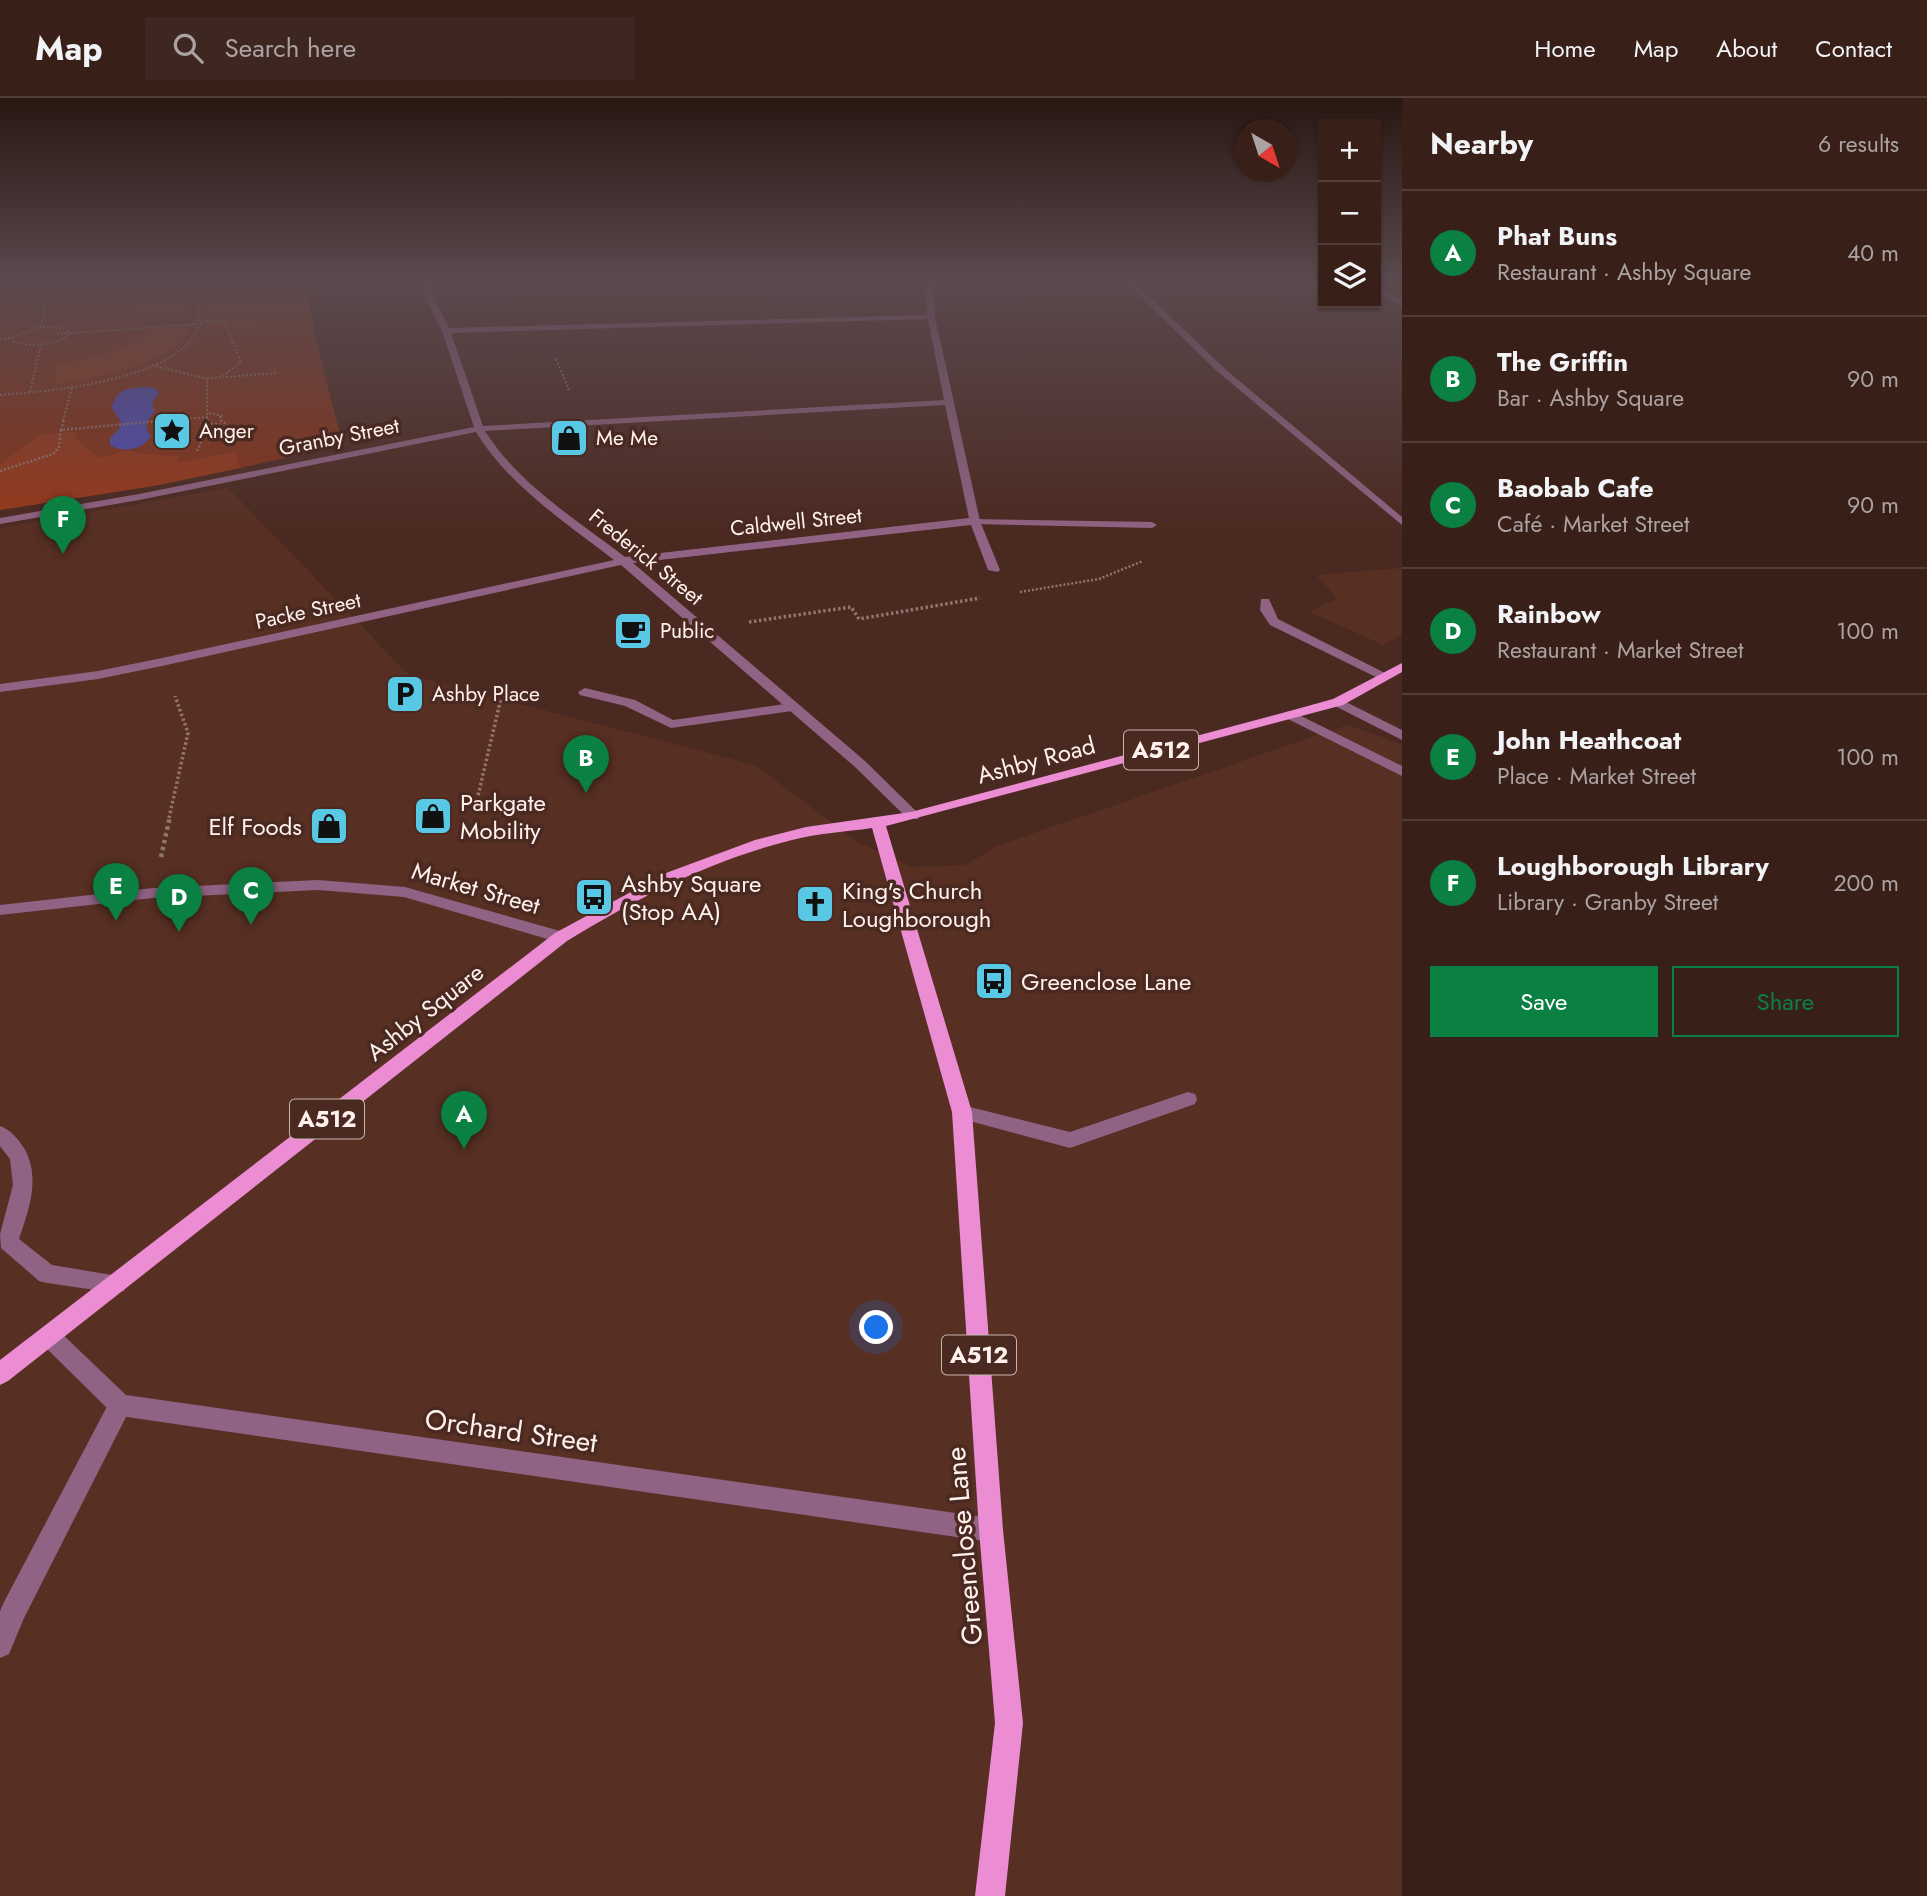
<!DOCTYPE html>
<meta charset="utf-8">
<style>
:root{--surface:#381f18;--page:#3f2721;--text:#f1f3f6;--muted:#aba2a2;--line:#523d37;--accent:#0b8043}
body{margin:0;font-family:Jost,sans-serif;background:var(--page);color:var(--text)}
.controls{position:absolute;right:21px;top:21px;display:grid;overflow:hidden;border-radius:0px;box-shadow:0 2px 5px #0004}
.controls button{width:63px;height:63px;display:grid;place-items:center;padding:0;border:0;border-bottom:2px solid var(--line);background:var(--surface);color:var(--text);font:35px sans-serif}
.compass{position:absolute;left:1234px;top:21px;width:63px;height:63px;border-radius:50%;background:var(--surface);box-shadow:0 2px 5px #0004;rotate:141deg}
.you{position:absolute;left:877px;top:1230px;width:24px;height:24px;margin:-18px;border:5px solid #fff;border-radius:50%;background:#1a73e8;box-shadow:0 0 0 10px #1a73e833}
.badge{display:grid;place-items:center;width:46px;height:46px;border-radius:50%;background:var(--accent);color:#fff;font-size:23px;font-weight:700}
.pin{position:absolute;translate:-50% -58px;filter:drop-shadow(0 2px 4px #0008)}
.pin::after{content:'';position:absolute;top:37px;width:24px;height:21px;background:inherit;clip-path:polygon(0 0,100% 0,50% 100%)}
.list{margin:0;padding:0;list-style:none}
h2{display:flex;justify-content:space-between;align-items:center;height:91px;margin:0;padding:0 28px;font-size:30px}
h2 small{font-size:23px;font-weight:400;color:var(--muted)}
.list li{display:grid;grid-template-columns:46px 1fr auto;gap:21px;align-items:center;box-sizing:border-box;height:126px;padding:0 28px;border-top:2px solid var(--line)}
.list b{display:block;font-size:26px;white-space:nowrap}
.list p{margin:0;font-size:23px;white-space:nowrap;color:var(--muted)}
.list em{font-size:23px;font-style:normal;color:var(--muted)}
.actions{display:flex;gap:14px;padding:21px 28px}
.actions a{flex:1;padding:16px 0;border:2px solid var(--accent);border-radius:0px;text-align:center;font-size:24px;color:var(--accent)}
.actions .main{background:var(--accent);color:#fff}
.icon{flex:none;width:38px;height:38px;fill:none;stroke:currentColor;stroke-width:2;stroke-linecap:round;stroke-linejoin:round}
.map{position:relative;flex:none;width:1402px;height:1798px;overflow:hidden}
header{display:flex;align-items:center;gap:42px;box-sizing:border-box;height:98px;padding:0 35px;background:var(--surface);border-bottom:2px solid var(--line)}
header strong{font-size:33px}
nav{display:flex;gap:38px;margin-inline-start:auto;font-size:24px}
.search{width:490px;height:63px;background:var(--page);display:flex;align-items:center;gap:18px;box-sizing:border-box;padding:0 24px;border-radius:0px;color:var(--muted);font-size:26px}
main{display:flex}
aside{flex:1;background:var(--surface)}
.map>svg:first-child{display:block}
.built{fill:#572f23}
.green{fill:#853116}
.forest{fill:#973819}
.water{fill:#4d4dbc}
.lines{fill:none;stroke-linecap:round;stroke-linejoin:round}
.path-far3{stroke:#90766f;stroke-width:2;stroke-dasharray:2 2;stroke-linecap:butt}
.path-far2{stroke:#90766f;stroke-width:2.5;stroke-dasharray:2 2;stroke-linecap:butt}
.path-far1{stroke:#90766f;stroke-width:3.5;stroke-dasharray:2.5 2.5;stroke-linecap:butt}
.path{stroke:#90766f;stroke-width:4.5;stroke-dasharray:3.5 3.5;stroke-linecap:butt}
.service{fill:#906283;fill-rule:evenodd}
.pedestrian{fill:#906283;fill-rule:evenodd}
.minor{fill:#906283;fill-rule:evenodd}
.primary{fill:#ec8cd2;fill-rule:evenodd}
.labels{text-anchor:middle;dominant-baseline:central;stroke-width:7;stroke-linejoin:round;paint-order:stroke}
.far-poi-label{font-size:21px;fill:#fff1ed;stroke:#4a2920;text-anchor:start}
.far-street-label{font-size:21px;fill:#fff1ed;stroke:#4a2920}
.shield{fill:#4a2920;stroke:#c9b5b0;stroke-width:2}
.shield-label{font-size:23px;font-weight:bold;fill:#fff1ed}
.street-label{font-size:24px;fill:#fff1ed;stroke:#4a2920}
.poi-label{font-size:24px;fill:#fff1ed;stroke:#4a2920;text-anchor:start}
.near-street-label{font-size:28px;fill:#fff1ed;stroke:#4a2920}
</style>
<header>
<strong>Map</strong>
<div class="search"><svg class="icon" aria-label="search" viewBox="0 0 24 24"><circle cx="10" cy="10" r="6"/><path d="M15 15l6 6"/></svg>Search here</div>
<nav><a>Home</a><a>Map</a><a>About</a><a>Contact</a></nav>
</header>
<main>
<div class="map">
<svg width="1402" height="1798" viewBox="0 0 1402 1798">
<rect width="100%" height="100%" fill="#4a2920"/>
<path class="built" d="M228 390 409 577 755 667 858 744 913 769 965 767 999 747 1347 627 1402 646V1798H0V430Z
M1402 470V536L1383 547 1310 514 1337 500 1316 477Z"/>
<path class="green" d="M0 183H306L315 238 343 348 159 387 0 412Z"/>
<path class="forest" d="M110 183H201L196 193 191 216 149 222 130 210 92 204 103 196 164 202 133 189H110Z
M212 183H306L313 227C277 227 240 234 205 229L208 226 202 215Z
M190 229C176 265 90 282 55 286L57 268 113 254 136 244 148 232Z
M76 334V341L99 360 126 352 144 356 179 358 176 365 235 354 240 370 159 387 0 412V366L41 336Z"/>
<path class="water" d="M140 289 155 290 159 295 152 305 155 314C147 321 143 328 151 338 144 351 123 356 110 347V340L119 331 121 324 112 310C115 293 125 291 140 289Z"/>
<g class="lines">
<path class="path-far3" d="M17 183 14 190 87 186 88 183
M207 183 196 216 200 224 215 223 226 227 241 264 222 279 207 281V323
M39 229 62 230 71 235C54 248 32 250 12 243L11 240Z
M41 229 49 188
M0 241 11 240
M556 261 569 292
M152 267 207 281
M226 279 277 275
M30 294 41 247
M0 297C51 293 153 284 189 244 194 239 197 232 201 226L56 236
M209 315 223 318
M220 318 221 323
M63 323 72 289
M162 323 209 319"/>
<path class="path-far2" d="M207 325 222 327 223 343H231L233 341 229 328 219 321
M61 332 64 321
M197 353 205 336 208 321
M0 373 53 356 59 349 61 332 181 321
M1020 494 1099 481 1143 463"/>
<path class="path-far1" d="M749 524 851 509 859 521 980 500
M477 702 502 596
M169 720 188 635 175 598"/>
<path class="path" d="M161 759 170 718"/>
<path class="service" d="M971 421 1152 424 1157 427 1152 430 975 426 971 425Z
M1261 501H1269L1278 521 1391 578 1390 581H1380L1270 527 1260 512Z
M585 590 635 602 673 622 792 605 799 609 792 613 671 630 625 608 580 597 578 594Z
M1338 600 1402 632V642L1333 607V601Z
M1291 613 1402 668V678L1286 620V614Z
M1188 994 1195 996 1197 1001 1195 1006 1070 1050 962 1021 955 1019 952 1014 955 1009 962 1007 1070 1034Z
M0 1028C11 1032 18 1041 24 1050 41 1080 29 1111 19 1141L52 1167 124 1179 127 1186 124 1193 116 1195 47 1185 39 1183 1 1150 0 1136 13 1087 10 1061 0 1048Z
M120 1296 128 1299 132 1307 128 1315 24 1520 9 1556 0 1560V1513L4 1504 112 1299Z"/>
<path class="pedestrian" d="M318 782 405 789 567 835 569 839 561 845 404 799 318 792 153 800 0 817V807L153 790Z"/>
<path class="minor" d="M418 183H426L449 230 927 217 925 183H933L935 219 980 423 1000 472 998 474 988 472 971 427 633 465 865 663 918 715 920 718 918 721H908L855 669 621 467 162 568 98 581 0 594V586L98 573 162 560 614 462C564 423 510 389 476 334L139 402 0 426V420L139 396 474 329 442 233ZM928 221 944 302 483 328 451 235ZM945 307 969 420 625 459C576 421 519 387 485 333Z
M1125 183H1133L1224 270 1402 419V427L1218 274Z
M1376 186 1402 203V209L1376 191Z
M50 1229 58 1232 126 1297 991 1420 1000 1423 1003 1432 1000 1441 991 1444 120 1318 112 1315 42 1246 39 1239 42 1232Z"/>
<path class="primary" d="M1402 565V574L1343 607 886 728 972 1014 1003 1432 1023 1625 1005 1798H975L995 1625 979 1432 952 1014 872 730C845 734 818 735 792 742 711 762 637 800 567 843L8 1283 0 1287V1262L555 835 666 775 755 742 806 729 911 714 1286 614 1333 601Z"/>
</g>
<linearGradient id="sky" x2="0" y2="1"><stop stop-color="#291712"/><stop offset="0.42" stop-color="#5a494e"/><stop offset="1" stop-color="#5a494e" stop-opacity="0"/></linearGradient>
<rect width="1402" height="435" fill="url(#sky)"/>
<defs>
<symbol id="sight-square" viewBox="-11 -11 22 22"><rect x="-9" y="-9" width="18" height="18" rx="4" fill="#59c8e5" stroke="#4a2920"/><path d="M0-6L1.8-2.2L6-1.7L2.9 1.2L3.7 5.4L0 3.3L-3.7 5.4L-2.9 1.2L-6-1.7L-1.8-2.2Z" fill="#111"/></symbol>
<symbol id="shop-square" viewBox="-11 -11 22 22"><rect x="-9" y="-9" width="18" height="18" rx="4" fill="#59c8e5" stroke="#4a2920"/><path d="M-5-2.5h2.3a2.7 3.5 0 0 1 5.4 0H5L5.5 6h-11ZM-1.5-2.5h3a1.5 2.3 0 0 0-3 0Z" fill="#111"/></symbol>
<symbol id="cafe-square" viewBox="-11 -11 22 22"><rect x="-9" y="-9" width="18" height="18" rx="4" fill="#59c8e5" stroke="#4a2920"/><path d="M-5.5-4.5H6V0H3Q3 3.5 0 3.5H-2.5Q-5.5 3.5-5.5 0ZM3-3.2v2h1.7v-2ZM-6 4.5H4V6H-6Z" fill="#111"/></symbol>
<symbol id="parking-square" viewBox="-11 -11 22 22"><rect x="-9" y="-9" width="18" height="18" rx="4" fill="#59c8e5" stroke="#4a2920"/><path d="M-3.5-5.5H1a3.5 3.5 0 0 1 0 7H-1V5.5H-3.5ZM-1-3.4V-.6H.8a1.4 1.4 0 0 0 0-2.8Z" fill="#111"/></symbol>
<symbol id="bus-square" viewBox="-11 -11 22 22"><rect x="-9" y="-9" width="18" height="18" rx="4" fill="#59c8e5" stroke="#4a2920"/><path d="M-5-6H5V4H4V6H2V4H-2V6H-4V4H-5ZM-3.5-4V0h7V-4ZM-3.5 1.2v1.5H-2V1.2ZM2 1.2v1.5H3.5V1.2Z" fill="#111"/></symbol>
<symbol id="church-square" viewBox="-11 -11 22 22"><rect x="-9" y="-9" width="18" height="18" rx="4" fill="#59c8e5" stroke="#4a2920"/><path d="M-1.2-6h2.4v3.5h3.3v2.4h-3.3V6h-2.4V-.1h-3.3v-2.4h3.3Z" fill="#111"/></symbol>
</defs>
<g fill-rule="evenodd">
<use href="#sight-square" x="150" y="311" width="44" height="44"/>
<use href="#shop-square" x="547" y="318" width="44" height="44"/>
<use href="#cafe-square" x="611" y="511" width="44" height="44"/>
<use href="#parking-square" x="383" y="574" width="44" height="44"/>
<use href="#shop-square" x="411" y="696" width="44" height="44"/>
<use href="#shop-square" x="307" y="706" width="44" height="44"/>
<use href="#bus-square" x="572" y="777" width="44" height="44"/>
<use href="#church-square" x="793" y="784" width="44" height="44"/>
<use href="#bus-square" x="972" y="861" width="44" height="44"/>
</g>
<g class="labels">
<g class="far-poi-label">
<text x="199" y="333">Anger</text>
<text x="596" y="340">Me Me</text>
<text x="660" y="533">Public</text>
<text x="432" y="596">Ashby Place</text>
</g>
<g class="far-street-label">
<text transform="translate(339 339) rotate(-11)">Granby Street</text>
<text transform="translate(796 424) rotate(-6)">Caldwell Street</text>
<text transform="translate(646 459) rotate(39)">Frederick Street</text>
<text transform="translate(308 513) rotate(-12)">Packe Street</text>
</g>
<g class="shield">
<rect x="1124" y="632.5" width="74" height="39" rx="5"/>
<rect x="290" y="1001.5" width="74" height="39" rx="5"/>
<rect x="942" y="1237.5" width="74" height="39" rx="5"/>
</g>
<g class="shield-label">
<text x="1161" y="652">A512</text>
<text x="327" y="1021">A512</text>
<text x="979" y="1257">A512</text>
</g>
<g class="street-label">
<text transform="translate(1036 662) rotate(-15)">Ashby Road</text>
<text transform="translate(476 790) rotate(16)">Market Street</text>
<text transform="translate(425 914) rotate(-38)">Ashby Square</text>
</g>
<g class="poi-label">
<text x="460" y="704">Parkgate<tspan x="460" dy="28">Mobility</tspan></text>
<text x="302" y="728" text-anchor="end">Elf Foods</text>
<text x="621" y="785">Ashby Square<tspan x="621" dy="28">(Stop AA)</tspan></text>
<text x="842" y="792">King's Church<tspan x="842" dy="28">Loughborough</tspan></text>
<text x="1021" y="883">Greenclose Lane</text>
</g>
<g class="near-street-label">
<text transform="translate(511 1333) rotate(8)">Orchard Street</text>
<text transform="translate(964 1448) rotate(-95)">Greenclose Lane</text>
</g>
</g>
</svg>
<div class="controls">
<button>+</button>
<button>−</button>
<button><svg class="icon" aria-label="layers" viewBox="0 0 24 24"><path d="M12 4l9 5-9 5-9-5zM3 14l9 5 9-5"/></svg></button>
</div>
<svg class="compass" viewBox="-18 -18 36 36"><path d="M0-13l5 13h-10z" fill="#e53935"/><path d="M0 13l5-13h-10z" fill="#aba2a2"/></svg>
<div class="you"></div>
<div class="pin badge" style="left:464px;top:1051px">A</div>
<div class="pin badge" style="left:586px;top:695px">B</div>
<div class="pin badge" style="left:251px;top:827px">C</div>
<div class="pin badge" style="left:179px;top:834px">D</div>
<div class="pin badge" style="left:116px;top:823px">E</div>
<div class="pin badge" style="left:63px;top:456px">F</div>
</div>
<aside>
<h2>Nearby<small>6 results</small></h2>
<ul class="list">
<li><span class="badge">A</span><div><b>Phat Buns</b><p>Restaurant · Ashby Square</p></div><em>40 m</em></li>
<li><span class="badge">B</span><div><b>The Griffin</b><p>Bar · Ashby Square</p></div><em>90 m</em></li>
<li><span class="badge">C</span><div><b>Baobab Cafe</b><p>Café · Market Street</p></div><em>90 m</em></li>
<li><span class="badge">D</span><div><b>Rainbow</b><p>Restaurant · Market Street</p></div><em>100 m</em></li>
<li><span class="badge">E</span><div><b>John Heathcoat</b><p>Place · Market Street</p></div><em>100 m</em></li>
<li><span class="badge">F</span><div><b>Loughborough Library</b><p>Library · Granby Street</p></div><em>200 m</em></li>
</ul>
<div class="actions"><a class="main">Save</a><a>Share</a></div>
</aside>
</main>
